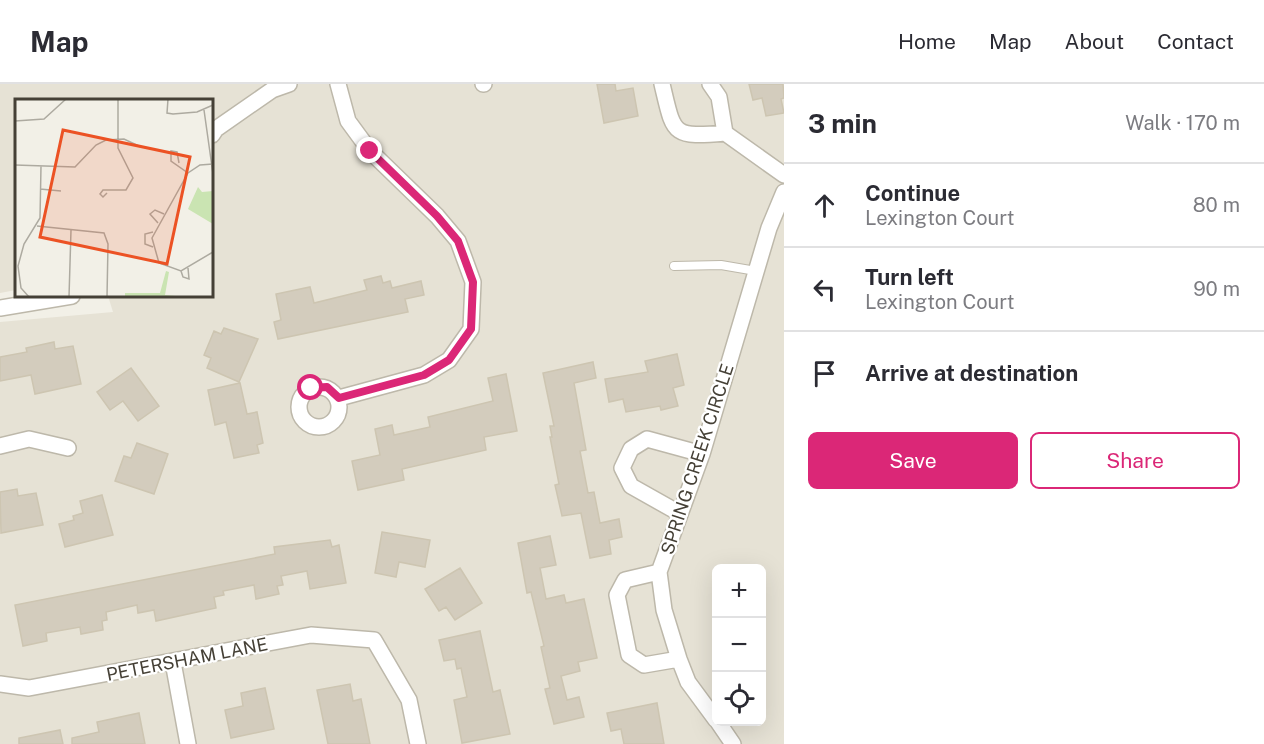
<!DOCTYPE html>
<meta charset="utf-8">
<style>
:root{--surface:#fff;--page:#f7f7f7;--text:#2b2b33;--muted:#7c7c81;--line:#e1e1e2;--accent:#db2777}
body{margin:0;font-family:"Public Sans",sans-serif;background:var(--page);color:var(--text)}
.controls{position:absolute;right:18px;bottom:18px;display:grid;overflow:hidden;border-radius:9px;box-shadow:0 6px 24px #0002}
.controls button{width:54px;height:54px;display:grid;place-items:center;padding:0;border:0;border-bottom:2px solid var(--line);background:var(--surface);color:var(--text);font:30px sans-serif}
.stop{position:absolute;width:18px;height:18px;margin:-14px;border:4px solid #db2777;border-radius:50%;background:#fff}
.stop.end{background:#db2777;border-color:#fff;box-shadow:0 2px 6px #0008}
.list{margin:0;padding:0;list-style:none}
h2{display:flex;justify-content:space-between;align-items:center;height:78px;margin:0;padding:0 24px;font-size:26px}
h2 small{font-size:20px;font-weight:400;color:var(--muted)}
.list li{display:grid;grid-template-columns:39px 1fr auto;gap:18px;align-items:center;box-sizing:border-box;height:84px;padding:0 24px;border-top:2px solid var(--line)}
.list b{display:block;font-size:22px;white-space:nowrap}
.list p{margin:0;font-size:20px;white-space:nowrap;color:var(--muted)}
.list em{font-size:20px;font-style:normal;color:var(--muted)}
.actions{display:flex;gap:12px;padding:18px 24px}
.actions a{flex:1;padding:14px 0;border:2px solid var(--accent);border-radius:9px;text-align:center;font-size:21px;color:var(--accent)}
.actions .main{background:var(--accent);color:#fff}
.icon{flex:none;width:33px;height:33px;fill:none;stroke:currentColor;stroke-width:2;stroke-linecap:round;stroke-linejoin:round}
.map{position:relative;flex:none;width:784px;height:660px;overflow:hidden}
header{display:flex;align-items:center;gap:36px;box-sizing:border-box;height:84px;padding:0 30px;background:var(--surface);border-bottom:2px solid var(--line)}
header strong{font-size:28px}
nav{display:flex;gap:33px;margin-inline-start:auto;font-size:21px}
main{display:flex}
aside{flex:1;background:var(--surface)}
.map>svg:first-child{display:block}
.residential{fill:#e6e2d5;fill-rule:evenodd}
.building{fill:#d3ccbd;stroke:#cdc5b1;stroke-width:1.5}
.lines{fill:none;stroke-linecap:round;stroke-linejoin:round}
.service-casing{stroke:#bdb8aa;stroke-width:10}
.minor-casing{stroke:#bdb8aa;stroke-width:18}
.service{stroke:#fff;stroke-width:8}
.minor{stroke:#fff;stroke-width:15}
.route{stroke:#db2777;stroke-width:8}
.labels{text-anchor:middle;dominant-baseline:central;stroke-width:4.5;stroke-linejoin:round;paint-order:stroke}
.street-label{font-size:18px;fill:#454036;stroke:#fff}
.inset-road{fill:none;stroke:#adaaa0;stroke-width:1.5}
.view{fill:#ec5224;fill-opacity:0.15;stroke:#ec5224;stroke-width:3}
.inset-edge{fill:none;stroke:#454036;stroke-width:3}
</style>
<header>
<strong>Map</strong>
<nav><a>Home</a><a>Map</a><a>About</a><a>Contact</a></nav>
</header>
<main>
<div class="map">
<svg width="784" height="660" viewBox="0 0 784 660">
<rect width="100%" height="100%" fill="#f2f0e7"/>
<path class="residential" d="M0 0H784V660H0V238L113 228 108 212H212V16H16V206L0 209ZM716 484H762V638H716Z"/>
<path class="building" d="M597 0H615L616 7 633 4 638 32 604 39Z
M749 0H783L784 14 781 15 784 29 766 32 762 14 753 16Z
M381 192 383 199 390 197 392 204 421 197 424 211 405 215 408 228 278 255 274 238 281 236 276 210 310 203 314 219 367 206 364 196Z
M224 244 258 255 239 298 207 284 211 274 204 271 214 247 221 250Z
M54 258 55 265 73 262 81 300 35 310 31 291 0 297V273L27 268 26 264Z
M677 270 684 301 673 304 678 322 661 326 660 322 626 328 623 315 609 318 605 295 648 288 645 277Z
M593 278 596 294 574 299 586 366 580 367 588 409 594 408 600 439 619 435 622 453 609 456 611 470 590 474 581 429 562 432 555 401 559 400 550 353H552L550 342H554L543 289Z
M131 284 159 322 138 337 123 317 110 326 97 308Z
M506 290 517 347 484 353 486 366 402 385 404 396 358 406 352 377 380 371 375 345 392 341 394 351 430 343 428 333 493 317 488 294Z
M240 299 247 330 257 328 263 359 257 361 259 369 234 374 226 338 215 341 208 306Z
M137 359 168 370 154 410 115 397 124 372 131 374Z
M17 405 18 412 36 409 43 441 1 449 0 408Z
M102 411 113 451 65 463 59 440 74 436 73 432 83 429 80 417Z
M382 448 430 456 425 483 399 478 396 493 375 489Z
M550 452 556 481 540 484 546 515 564 511 566 519 584 515 597 574 578 578 580 587 561 592 567 616 579 613 584 633 554 640 545 605 550 604 541 563 544 562 531 508 527 509 518 459Z
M330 456 332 463 339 461 346 499 310 505 307 487 281 492 283 501 277 502 279 510 256 515 254 501 223 507 224 511 214 513 216 524 156 537 154 526 138 529 137 521 106 528 107 536 102 537 103 546 81 550 80 543 46 549 47 557 23 562 15 521 275 470 274 463Z
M460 484 482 519 455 536 446 523 439 527 425 505Z
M480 547 493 608 500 606 510 650 462 659 454 616 467 613 461 584 457 585 455 575 444 577 439 556Z
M350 600 353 617 361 615 370 660H328L317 606Z
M265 604 274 645 231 654 225 626 243 622 241 609Z
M657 619 664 660H624L621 645 611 647 607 629Z
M139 629 145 660H72V654L99 648 97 638Z
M60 646 63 660H19V654Z"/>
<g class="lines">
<defs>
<path id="service" d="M674 182 721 181 756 187"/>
<path id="minor" d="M338 0 348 37 370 67 437 132 458 157 473 198 471 245 449 276 424 291 339 314
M483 0H484
M662 0C674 50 671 54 725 49L784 91
M710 0 719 13 725 49
M212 51 216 45 272 6 289 0
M0 224 72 212
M299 323a20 20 0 1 1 40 0a20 20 0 1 1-40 0Z
M0 362 29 355 68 364
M679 429 631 402 622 384 631 365 647 355 702 370
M659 488 625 496 617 511 629 571 644 581 679 575
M173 578 188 660
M0 600 29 604 311 551 374 556 409 616 418 660
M716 636 688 598 679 575 664 526 659 488 702 370 769 144 784 108
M718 638 733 660"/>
</defs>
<use href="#service" class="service-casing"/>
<use href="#minor" class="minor-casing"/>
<use href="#service" class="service"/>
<use href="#minor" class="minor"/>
</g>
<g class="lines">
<path class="route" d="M311 304 327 303 339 314 424 291 449 276 471 245 473 198 458 157 437 132 370 67"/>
</g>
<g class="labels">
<g class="street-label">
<text transform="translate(697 375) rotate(-72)">SPRING CREEK CIRCLE</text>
<text transform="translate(187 575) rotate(-11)">PETERSHAM LANE</text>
</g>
</g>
<g transform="translate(15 15)">
<rect width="198" height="198" fill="#f2f0e7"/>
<path d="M183 88 187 93 198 92V125L173 110ZM151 172 154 173 150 196 171 198H110V194H145Z" fill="#cae4b2"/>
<path class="inset-road" d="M153 0 152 14 158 15 182 13 198 6M189 11 198 75M0 22 29 20 51 0M164 64 162 53 156 52V62L173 74M198 65 185 66 173 74 137 139 144 164 166 172 198 153M0 66 60 68 81 46 91 41 109 40 126 48M25 90 46 92M92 94 88 98 85 95 88 91H111L118 79 103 49V0M143 124 135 115 140 111 149 115M22 127 89 134 93 145 92 198M138 133 130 135V145L138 148M166 172 168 178 174 180 173 169M14 198 6 189 3 167 9 145 25 119 26 67M54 198 56 131"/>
<path class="view" d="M48 31 175 58 152 165 25 138Z"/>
<rect width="198" height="198" class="inset-edge"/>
</g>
</svg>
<div class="controls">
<button>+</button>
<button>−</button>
<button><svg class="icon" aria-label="locate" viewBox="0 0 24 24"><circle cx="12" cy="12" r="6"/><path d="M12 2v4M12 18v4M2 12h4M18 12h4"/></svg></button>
</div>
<div class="stop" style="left:311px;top:304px"></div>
<div class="stop end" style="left:370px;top:67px"></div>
</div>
<aside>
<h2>3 min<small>Walk · 170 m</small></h2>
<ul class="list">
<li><svg class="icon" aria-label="ahead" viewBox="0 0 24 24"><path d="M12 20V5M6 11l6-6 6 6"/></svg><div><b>Continue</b><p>Lexington Court</p></div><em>80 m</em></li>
<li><svg class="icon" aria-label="left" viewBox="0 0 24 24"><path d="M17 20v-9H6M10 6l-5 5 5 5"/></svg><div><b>Turn left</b><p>Lexington Court</p></div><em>90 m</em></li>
<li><svg class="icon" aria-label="arrive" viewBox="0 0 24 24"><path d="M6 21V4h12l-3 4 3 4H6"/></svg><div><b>Arrive at destination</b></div></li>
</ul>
<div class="actions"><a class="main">Save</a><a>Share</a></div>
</aside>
</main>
